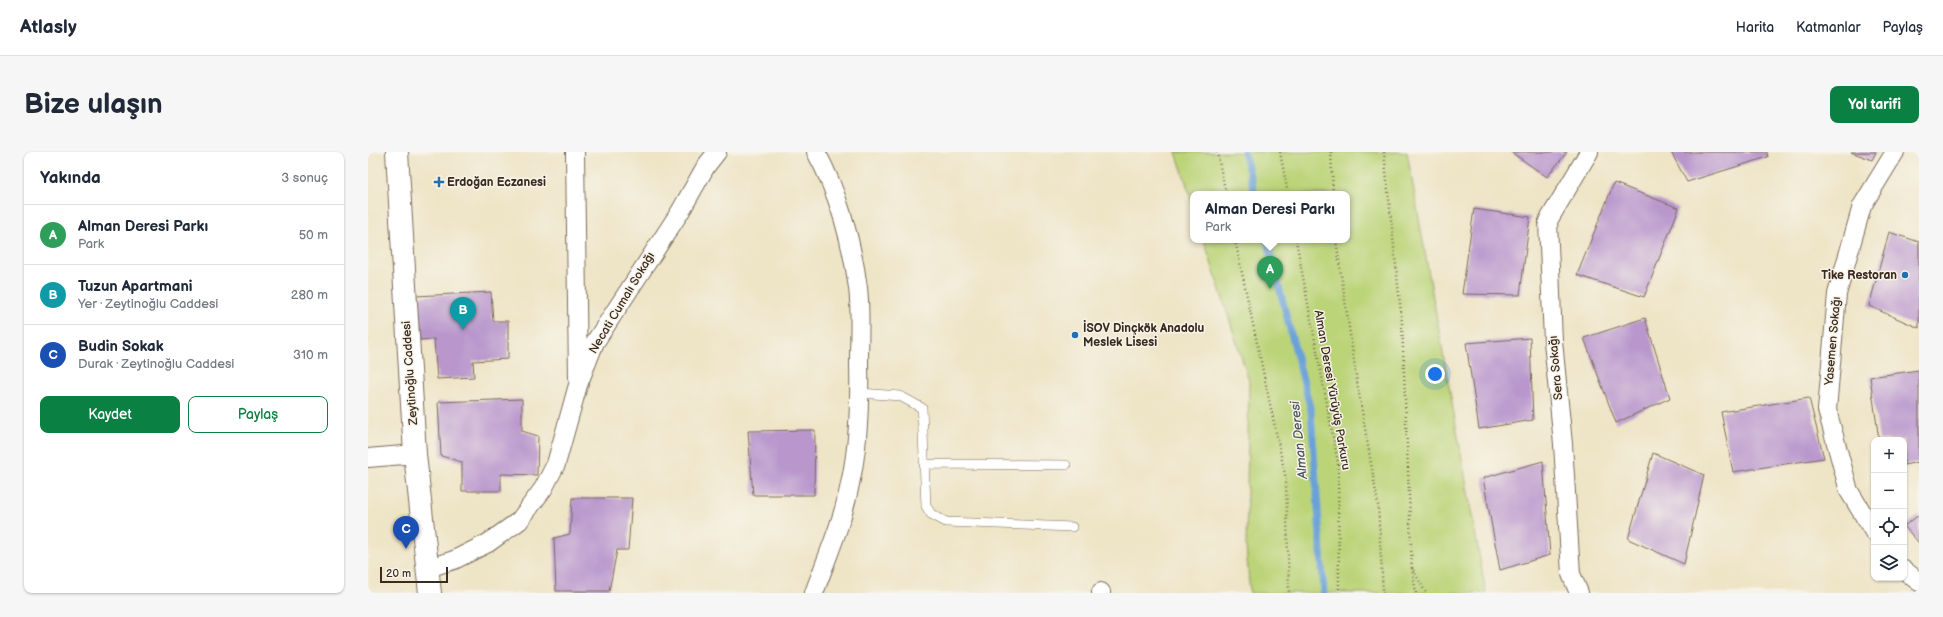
<!DOCTYPE html>
<html lang="tr">
<meta charset="utf-8">
<style>
:root{--surface:#fff;--page:#f6f6f7;--text:#1f2937;--muted:#747a83;--line:#e0e1e3;--accent:#0b8043}
body{margin:0;font-family:"Balsamiq Sans",sans-serif;background:var(--page);color:var(--text)}
.controls{position:absolute;right:12px;bottom:12px;display:grid;overflow:hidden;border-radius:8px;box-shadow:0 1px 3px #0004}
.controls button{width:36px;height:36px;display:grid;place-items:center;padding:0;border:0;border-bottom:1px solid var(--line);background:var(--surface);color:var(--text);font:20px sans-serif}
.scale{position:absolute;left:12px;bottom:10px;width:68px;box-sizing:border-box;padding-left:4px;border:2px solid #3b2a1e;border-top:0;font-size:11px;line-height:14px;white-space:nowrap;color:#3b2a1e;-webkit-text-stroke:3px #f7f3e8;paint-order:stroke}
.you{position:absolute;left:1067px;top:222px;width:14px;height:14px;margin:-10px;border:3px solid #fff;border-radius:50%;background:#1a73e8;box-shadow:0 0 0 6px #1a73e833}
.badge{display:grid;place-items:center;width:26px;height:26px;border-radius:50%;background:var(--accent);color:#fff;font-size:13px;font-weight:700}
.pin{position:absolute;translate:-50% -33px;filter:drop-shadow(0 1px 2px #0008)}
.pin::after{content:'';position:absolute;top:21px;width:14px;height:12px;background:inherit;clip-path:polygon(0 0,100% 0,50% 100%)}
.popup{position:absolute;left:822px;top:39px;width:160px;height:52px;box-sizing:border-box;display:grid;place-content:center;border-radius:8px;background:var(--surface);filter:drop-shadow(0 1px 3px #0005);font-size:13px;white-space:nowrap;color:var(--muted)}
.popup b{font-size:15px;color:var(--text)}
.popup::after{content:'';position:absolute;left:50%;top:100%;margin-left:-8px;border:8px solid transparent;border-top-color:var(--surface)}
.list{margin:0;padding:0;list-style:none}
h2{display:flex;justify-content:space-between;align-items:center;height:52px;margin:0;padding:0 16px;font-size:17px}
h2 small{font-size:13px;font-weight:400;color:var(--muted)}
.list li{display:grid;grid-template-columns:26px 1fr auto;gap:12px;align-items:center;box-sizing:border-box;height:60px;padding:0 16px;border-top:1px solid var(--line)}
.list b{display:block;font-size:15px;white-space:nowrap}
.list p{margin:0;font-size:13px;white-space:nowrap;color:var(--muted)}
.list em{font-size:13px;font-style:normal;color:var(--muted)}
.actions{display:flex;gap:8px;padding:12px 16px}
.actions a{flex:1;padding:9px 0;border:1px solid var(--accent);border-radius:8px;text-align:center;font-size:14px;color:var(--accent)}
.actions .main{background:var(--accent);color:#fff}
.icon{flex:none;width:22px;height:22px;fill:none;stroke:currentColor;stroke-width:2;stroke-linecap:round;stroke-linejoin:round}
.map{position:relative;flex:none;width:1551px;height:441px;overflow:hidden;border-radius:8px}
header{display:flex;align-items:center;gap:24px;box-sizing:border-box;height:56px;padding:0 20px;background:var(--surface);border-bottom:1px solid var(--line)}
header strong{font-size:19px}
nav{display:flex;gap:22px;margin-inline-start:auto;font-size:14px}
.intro{display:flex;align-items:center;justify-content:space-between;box-sizing:border-box;height:96px;padding:0 24px}
h1{margin:0;font-size:28px}
.button{padding:10px 18px;border-radius:8px;background:var(--accent);color:#fff;font-size:14px;font-weight:700}
main{display:flex;gap:24px;padding:0 24px}
aside{flex:1;background:var(--surface);border-radius:8px;box-shadow:0 1px 3px #0004}
.map>svg:first-child{display:block}
.green{fill:#bbd478;stroke:#7b7f4b}
.lines{fill:none;stroke-linecap:round;stroke-linejoin:round}
.stream{stroke:#69a1d8;stroke-width:7}
.building{fill:#b997cd}
.service-casing{stroke:#7a6b59;stroke-width:10}
.minor-casing{stroke:#7a6b59;stroke-width:20}
.tertiary-casing{stroke:#7a6b59;stroke-width:24}
.path{stroke:#7a6b59;stroke-width:2.5;stroke-dasharray:1 3;stroke-linecap:butt}
.service{stroke:#fff;stroke-width:9}
.minor{stroke:#fff;stroke-width:18}
.tertiary{stroke:#fff;stroke-width:22}
.poi-dot{fill:#1f6fb2;stroke:#f7f3e8;stroke-width:1.5}
.labels{text-anchor:middle;dominant-baseline:central;stroke-width:3;stroke-linejoin:round;paint-order:stroke}
.poi-label{font-size:12px;font-weight:bold;fill:#3b2a1e;stroke:#f7f3e8;text-anchor:start}
.street-label{font-size:12px;fill:#3b2a1e;stroke:#f7f3e8}
.water-label{font-size:13px;font-style:italic;fill:#4b545f;stroke:#f7f3e8}
</style>
<header>
<strong>Atlasly</strong>
<nav><a>Harita</a><a>Katmanlar</a><a>Paylaş</a></nav>
</header>
<div class="intro"><h1>Bize ulaşın</h1><a class="button">Yol tarifi</a></div>
<main>
<aside>
<h2>Yakında<small>3 sonuç</small></h2>
<ul class="list">
<li><span class="badge" style="background:#2e9e5b">A</span><div><b>Alman Deresi Parkı</b><p>Park</p></div><em>50 m</em></li>
<li><span class="badge" style="background:#0f9aa8">B</span><div><b>Tuzun Apartmani</b><p>Yer · Zeytinoğlu Caddesi</p></div><em>280 m</em></li>
<li><span class="badge" style="background:#1a4fb4">C</span><div><b>Budin Sokak</b><p>Durak · Zeytinoğlu Caddesi</p></div><em>310 m</em></li>
</ul>
<div class="actions"><a class="main">Kaydet</a><a>Paylaş</a></div>
</aside>
<div class="map">
<svg width="1551" height="441" viewBox="0 0 1551 441">
<rect width="100%" height="100%" fill="#f7f3e8"/>
<filter id="ink" filterUnits="userSpaceOnUse"><feTurbulence type="fractalNoise" baseFrequency=".025" numOctaves="2"/><feDisplacementMap in="SourceGraphic" scale="8" xChannelSelector="R" yChannelSelector="G"/><feConvolveMatrix kernelMatrix="1 2 1 2 8 2 1 2 1" color-interpolation-filters="sRGB"/></filter>
<filter id="wash" filterUnits="userSpaceOnUse"><feTurbulence type="fractalNoise" baseFrequency=".012" numOctaves="4" result="noise"/><feDisplacementMap in="SourceGraphic" scale="16" xChannelSelector="R" yChannelSelector="G"/><feGaussianBlur stdDeviation="0.9" result="paint"/><feColorMatrix in="noise" values="0 0 0 0 0 0 0 0 0 0 0 0 0 0 0 0 0 1.4 0 .05"/><feComposite in="paint" operator="in"/></filter>
<g filter="url(#wash)">
<rect width="100%" height="100%" fill="#eee4c6"/>
<path class="green" d="M808 0H1039L1118 441H882L878 395 881 229 836 88H979V42H825V52Z"/>
<g class="lines">
<path class="stream" d="M876 0 887 42
M899 88 943 259 956 441"/>
</g>
<g id="blocks">
<path class="building" d="M1143 0H1199L1179 25Z
M1303 0H1399L1400 5 1319 30Z
M1483 0H1508L1504 8Z
M1246 31 1311 56 1276 145 1209 123Z
M1106 57 1162 65 1152 143 1094 142Z
M1521 80 1551 90V176L1501 154Z
M123 140 125 169H140V207L105 209 106 225 69 227 66 187 52 188 48 144Z
M1277 166 1302 246 1248 271 1216 186Z
M1162 186 1165 268 1111 277 1098 191Z
M1551 218V310L1536 313V288H1511L1502 225Z
M1441 246 1456 306 1365 320 1353 260Z
M154 247V279L170 284 169 323 133 322V339H94V310L73 304 70 250Z
M447 278 446 343H385L380 279Z
M1285 301 1336 323 1316 412 1260 387Z
M1175 309 1182 403 1132 418 1115 326Z
M204 346H264L260 398H249L241 439H188L186 386 202 382Z
M1551 363V391L1536 374Z"/>
</g>
</g>
<g filter="url(#ink)">
<use href="#blocks" fill-opacity="0" stroke="#7a6b59" stroke-width="1"/>
<g class="lines">
<defs>
<path id="service" d="M492 241 532 244 554 256 558 354 563 362 578 370 704 375
M557 312 698 313"/>
<path id="minor" d="M207 0 210 226
M0 306 47 302
M1506 380 1481 339 1459 258 1469 142 1494 54 1527 0
M60 416 86 408 120 391 151 369 175 337 188 312 210 233 227 190 312 60 338 14 349 0
M1536 418 1551 430
M446 441C459 405 475 369 482 332 491 292 492 252 491 211 491 186 493 160 490 136 484 90 470 40 448 0
M733 441V440
M1211 441 1203 422 1195 292 1185 189 1180 69 1221 0"/>
<path id="tertiary" d="M29 0 47 302 62 441"/>
</defs>
<use href="#service" class="service-casing"/>
<use href="#minor" class="minor-casing"/>
<use href="#tertiary" class="tertiary-casing"/>
<path class="path" d="M849 0 858 42
M912 0 920 42
M963 0 965 42
M1016 0 1034 171 1044 416
M867 88 918 327 921 441
M928 88 970 311 971 441
M968 88 990 236 1010 352 1015 441
M1048 441 1044 416 1058 441"/>
<use href="#service" class="service"/>
<use href="#minor" class="minor"/>
<use href="#tertiary" class="tertiary"/>
</g>
</g>
<g class="poi-dot">
<path d="M69 24h4v4h4v4h-4v4h-4v-4h-4v-4h4z"/>
<circle cx="1537" cy="123" r="4"/>
<circle cx="707" cy="183" r="4"/>
</g>
<g class="labels">
<g class="poi-label">
<text x="79" y="30">Erdoğan Eczanesi</text>
<text x="1529" y="123" text-anchor="end">Tike Restoran</text>
<text x="715" y="176">İSOV Dinçkök Anadolu<tspan x="715" dy="14">Meslek Lisesi</tspan></text>
</g>
<g class="street-label">
<text transform="translate(254 151) rotate(-59)">Necati Cumalı Sokağı</text>
<text transform="translate(1465 189) rotate(-85)">Yasemen Sokağı</text>
<text transform="translate(1188 216) rotate(-95)">Sera Sokağı</text>
<text transform="translate(42 221) rotate(-94)">Zeytinoğlu Caddesi</text>
<text transform="translate(964 238) rotate(80)">Alman Deresi Yürüyüş Parkuru</text>
</g>
<g class="water-label">
<text transform="translate(931 288) rotate(-96)">Alman Deresi</text>
</g>
</g>
</svg>
<div class="controls">
<button>+</button>
<button>−</button>
<button><svg class="icon" aria-label="locate" viewBox="0 0 24 24"><circle cx="12" cy="12" r="6"/><path d="M12 2v4M12 18v4M2 12h4M18 12h4"/></svg></button>
<button><svg class="icon" aria-label="layers" viewBox="0 0 24 24"><path d="M12 4l9 5-9 5-9-5zM3 14l9 5 9-5"/></svg></button>
</div>
<div class="scale">20 m</div>
<div class="you"></div>
<div class="pin badge" style="left:902px;top:137px;background:#2e9e5b">A</div>
<div class="popup"><b>Alman Deresi Parkı</b>Park</div>
<div class="pin badge" style="left:95px;top:178px;background:#0f9aa8">B</div>
<div class="pin badge" style="left:38px;top:397px;background:#1a4fb4">C</div>
</div>
</main>
